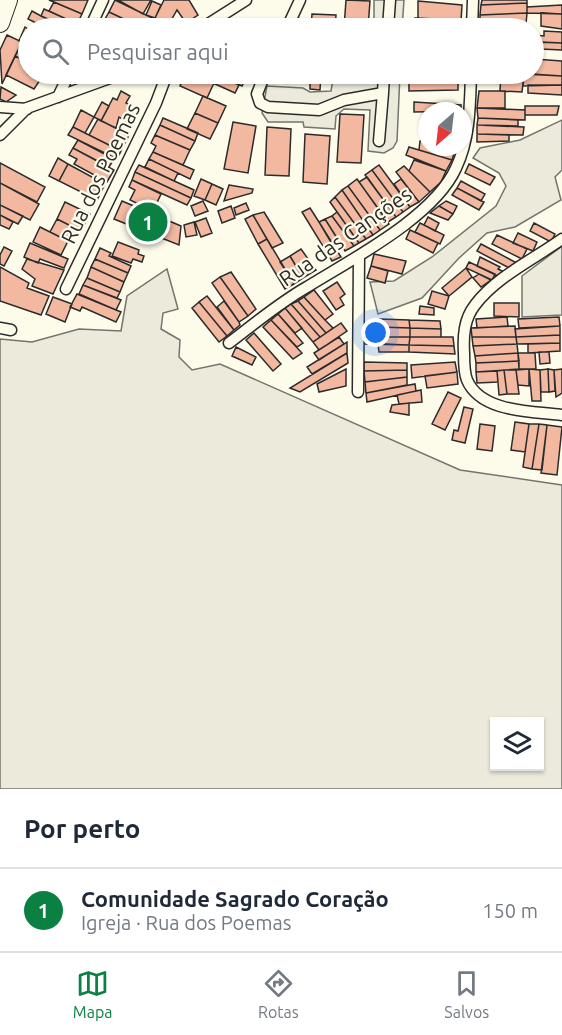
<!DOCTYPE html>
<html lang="pt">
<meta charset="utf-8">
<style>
:root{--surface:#fff;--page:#f6f6f7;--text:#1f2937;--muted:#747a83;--line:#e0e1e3;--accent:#0b8043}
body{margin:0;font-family:Ubuntu,sans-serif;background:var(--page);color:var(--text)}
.controls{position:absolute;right:18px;bottom:18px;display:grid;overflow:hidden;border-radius:0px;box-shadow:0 2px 4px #0004}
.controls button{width:54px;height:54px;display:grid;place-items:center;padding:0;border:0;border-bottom:2px solid var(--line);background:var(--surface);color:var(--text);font:30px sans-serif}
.compass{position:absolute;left:418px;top:102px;width:54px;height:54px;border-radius:50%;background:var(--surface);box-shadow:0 2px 4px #0004;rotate:208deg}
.you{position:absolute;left:376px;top:333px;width:21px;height:21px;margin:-15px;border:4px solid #fff;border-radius:50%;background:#1a73e8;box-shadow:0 0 0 9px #1a73e833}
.badge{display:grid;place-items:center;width:39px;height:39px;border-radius:50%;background:var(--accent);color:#fff;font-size:20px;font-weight:700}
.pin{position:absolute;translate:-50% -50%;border:3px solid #fff;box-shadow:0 2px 6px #0006}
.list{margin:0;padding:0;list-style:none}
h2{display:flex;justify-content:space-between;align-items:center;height:78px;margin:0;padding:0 24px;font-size:26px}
h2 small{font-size:20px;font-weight:400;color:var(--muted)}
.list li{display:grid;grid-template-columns:39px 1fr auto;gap:18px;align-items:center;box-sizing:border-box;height:84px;padding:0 24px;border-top:2px solid var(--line)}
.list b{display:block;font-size:22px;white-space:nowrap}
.list p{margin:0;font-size:20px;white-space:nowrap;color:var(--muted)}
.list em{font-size:20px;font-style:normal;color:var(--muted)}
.icon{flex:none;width:33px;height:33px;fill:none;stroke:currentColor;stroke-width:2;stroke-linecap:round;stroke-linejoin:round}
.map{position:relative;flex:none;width:562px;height:789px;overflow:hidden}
.search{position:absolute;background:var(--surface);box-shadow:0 2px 4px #0004;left:18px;right:18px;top:18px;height:66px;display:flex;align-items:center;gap:15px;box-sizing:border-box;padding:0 21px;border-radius:33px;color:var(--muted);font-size:22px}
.sheet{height:162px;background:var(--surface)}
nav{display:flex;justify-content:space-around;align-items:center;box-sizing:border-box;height:84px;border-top:2px solid var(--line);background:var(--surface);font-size:16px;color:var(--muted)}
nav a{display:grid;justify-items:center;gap:3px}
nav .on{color:var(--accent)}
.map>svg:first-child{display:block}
.green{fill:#ecebdb;stroke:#74746e;stroke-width:1.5;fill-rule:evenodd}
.parking{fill:#eceadb;stroke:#74746e;stroke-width:1.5}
.building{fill:#f2b8a0;stroke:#2b2b2b;stroke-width:1.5}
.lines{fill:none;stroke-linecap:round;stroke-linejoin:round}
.minor-casing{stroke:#2b2b2b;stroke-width:13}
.trunk-casing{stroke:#2b2b2b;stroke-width:20}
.minor{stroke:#fdfbea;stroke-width:10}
.trunk{stroke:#fdfbea;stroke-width:18}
.labels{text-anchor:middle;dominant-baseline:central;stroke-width:4.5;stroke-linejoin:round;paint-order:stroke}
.street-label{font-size:21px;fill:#2b2b2b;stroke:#fdfbea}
</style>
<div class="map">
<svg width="562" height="789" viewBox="0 0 562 789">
<rect width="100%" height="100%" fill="#fdfbea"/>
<path class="green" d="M562 120V170L555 177 561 200 515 227 487 233 459 258 422 298 378 314 370 282 394 281 432 257 496 206 506 186 499 173 473 158 480 148 520 140Z
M562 246V315L522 317V276Z
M167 269 178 309 163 313 161 329 180 340 179 357 192 370 220 364 460 470 562 485V789H0V339L32 342 79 329 121 331 127 296ZM494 722H540V766H494Z"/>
<path class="parking" d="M374 0H404L402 28H374Z
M334 74H400L397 141 393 148 384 153 368 151 370 110 344 109 336 116 335 129 304 127 303 122H268L262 113 267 86 303 88 310 92 331 91Z"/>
<path class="building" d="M49 0H88L82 14Z
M115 0 146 15 174 28H143L109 12Z
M118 0H151L143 14Z
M164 0H189L198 15 186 23 177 10 169 24 155 18Z
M346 0 370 1 368 28H344Z
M482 0H527V3L481 5Z
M152 1 161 5 155 18 146 15Z
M418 1 462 5 461 21 418 18Z
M54 2 82 14 77 24 49 11Z
M527 3V13L480 15 481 5Z
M562 5V14L527 13V7Z
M44 9 71 21 67 28 41 16Z
M32 11 41 16 69 28H48L38 24 28 19Z
M109 12 143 28H100Z
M527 13 526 24 480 23V15Z
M541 13 562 14V29L541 26Z
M312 14 336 15 335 28H311Z
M296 17 307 22 304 28 292 26Z
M415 18 455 20 454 28H414Z
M480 23 526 24V28H480Z
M25 27 28 29V46L19 41Z
M544 31 562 32V43L534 42V35L544 36Z
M7 35 22 42 2 84 0 50Z
M22 42 28 46V62L15 56Z
M541 42 562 43V50L541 49Z
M15 56 28 62V74H44L34 89 6 75Z
M534 59 562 61V76L531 74Z
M186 74H193L214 83 207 98 180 86Z
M193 74H215L239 85 235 93Z
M215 74H236L246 78 242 86Z
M310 74H321L320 90 310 89Z
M409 74H458V81H409Z
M501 74H524L522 92 500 91Z
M524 74 562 76V85L523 86Z
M409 81H458V90L409 91Z
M528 85H562V95L528 93Z
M1 87 16 95 6 102 0 99Z
M121 91 130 96 126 103 135 108 128 122 119 117 116 128 101 121 113 98 117 100Z
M479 91H505V108H477Z
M203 96 226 106 218 123 195 113Z
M102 102 109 106 101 121 94 117Z
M414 102 461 105V111L414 112Z
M525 106H559L557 115H525Z
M477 108 525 110V120L478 118Z
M81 110 94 117 85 133 73 127Z
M195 113 218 123 210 139 187 129Z
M340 114 364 115 361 163 337 162Z
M163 118 198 133 195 141 160 125Z
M478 118 518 120V126L477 125Z
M98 119 129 135 121 151 89 135Z
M233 122 256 126 248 173 224 169Z
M160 125 195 141 190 150 155 135Z
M477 125 524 127 523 135 477 134Z
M73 127 121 151 117 159 68 135Z
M267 127 291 129 289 176 265 175Z
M305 134 330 136 327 184 303 182Z
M477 134 509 135V141L477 142Z
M155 135 190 150 183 165 153 152 156 146 151 143Z
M78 140 114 159 109 167 73 148Z
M420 141 427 142V147H456L452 160 419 150Z
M409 147 419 150 452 160 446 171 406 155Z
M73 148 114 170 107 182 74 164 77 159 69 155Z
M153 152 194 170 190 179 149 159Z
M58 158 68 164 59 181 49 176Z
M149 159 178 173 174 181 145 167Z
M414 160 446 171 441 182 430 192 409 171Z
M0 163 45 187 37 202 0 183Z
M68 164 105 184 97 200 59 181Z
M469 164 495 177 490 185 465 173Z
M139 165 194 190 191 198 135 172Z
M379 165 410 207 403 212 372 170Z
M404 166 430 192 419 202 396 172Z
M372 170 403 212 396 217 365 175Z
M135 172 191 198 187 205 132 180Z
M367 177 396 217 388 222 359 182Z
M201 179 212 184 205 200 194 196Z
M357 179 389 224 380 230 348 186Z
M401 179 419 202 410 207 394 184Z
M132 180 161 194 153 211 130 200 135 190 129 187Z
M461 181 485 194 481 201 457 188Z
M0 183 39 204 30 220 0 205Z
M212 184 223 189 216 205 205 200Z
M229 185 253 189 252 193 224 201Z
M348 186 380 230 373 235 342 190Z
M457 188 484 202 479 210 452 195Z
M342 190 373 235 366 239 335 197Z
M335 197 366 239 359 243 330 202Z
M122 201 181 226 179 245 114 219Z
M203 201 208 211 195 216 191 206Z
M446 201 457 206 453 214 439 206Z
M65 202 90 214 81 231 57 219Z
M246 203 249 210 236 215 234 208Z
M0 205 23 216 18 224 0 215Z
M231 206 235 218 222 223 218 211Z
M439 206 453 214 448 220 430 213Z
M310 208 319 222 341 257 332 261 302 212Z
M264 212 283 243 272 248 253 215Z
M337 212 359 243 354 246 332 216Z
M0 215 13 222 9 229 0 225Z
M253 215 267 239 258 244 245 219Z
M332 216 354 246 345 251 325 219Z
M428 217 439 223 435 231 424 225Z
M206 218 212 233 201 237 195 222Z
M57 219 75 228 68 241 50 232Z
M325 219 342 246 335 249 319 222Z
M194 222 197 235 186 237 184 225Z
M420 223 444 235 440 244 415 232Z
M534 223 555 234 551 242 530 231Z
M40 227 68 241 61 255 33 242Z
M410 230 438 243 433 253 406 239Z
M518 233 537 242 533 251 513 243Z
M497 235 527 249 522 259 492 244Z
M267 239 294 284 285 289 258 244Z
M118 242 139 250 138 254 144 256 142 262 133 259 131 263 112 256Z
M30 243 68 259 64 268 40 259 38 263 24 257Z
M481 244 515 262 511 269 477 251Z
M4 247 12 251 4 266 0 264V255Z
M100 248 111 253 109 256 131 266 128 273 95 259Z
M301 249 316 270 303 278 290 256Z
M374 254 406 261 402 274 371 266Z
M290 256 303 278 294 284 280 262Z
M480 257 500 267 498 269 502 271 500 277 477 266Z
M27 259 64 270 53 294 32 286 35 279 22 269Z
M95 259 128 273 124 282 91 267Z
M469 262 495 274 492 280 466 268Z
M371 266 388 271 385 283 367 278Z
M0 267 29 283 27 288 49 296 41 315 0 301Z
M91 267 124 282 120 292 87 278Z
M466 268 472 277 449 296 442 288Z
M231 272 256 309 248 316 220 277Z
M479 274 491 280 481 287 473 278Z
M220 277 248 316 239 322 212 283Z
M87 278 120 292 117 298 83 285Z
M337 282 345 294 340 298 344 305 336 310 323 291Z
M83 285 121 300 116 310 79 294Z
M314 290 333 314 325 320 304 297Z
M432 291 449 296 445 309 428 304Z
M77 294 121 312 116 322 82 307 80 311 70 307Z
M207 296 234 330 227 336 199 302Z
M53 297 72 304 65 322 46 314Z
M304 297 325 320 333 328 326 333 298 301Z
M224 301 239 322 240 325 234 330 217 307Z
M298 301 326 333 320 337 291 304Z
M199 302 227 336 219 342 192 308Z
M494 303H519V317L494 316Z
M291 304 320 337 313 342 285 308Z
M420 306 434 308V315L419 314Z
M285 308 302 328 295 333 278 314Z
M278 314 303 343 297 347 271 320Z
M507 317 508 326 477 328 476 319Z
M559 317 560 326 519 328 518 319Z
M380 319 409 320 410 328 379 327Z
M271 320 302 353 293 359 263 327Z
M409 320 440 321 441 329 410 328Z
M341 323 347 331 319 350 313 342Z
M515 326 516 337H472L471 328Z
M560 326V335L516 337 515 329Z
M379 327 410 328V337H379Z
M410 328 441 329V337H410Z
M254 333 281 364 273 371 246 340Z
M560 335V343L517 344 516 337Z
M339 337 344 344 319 360 314 353Z
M364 337H410L409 345 364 344Z
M410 337H453L454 346 409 345Z
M472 337H516L517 344 473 346Z
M347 342V353L312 374 307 367Z
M560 343V351L528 353V344Z
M378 344 409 345V352H379Z
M517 344 518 353 475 356 473 346Z
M409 345 454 346 455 354 409 352Z
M236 347 256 357 252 365 232 356Z
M539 352H549L550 363 540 364Z
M347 353 348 363 300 392 290 388Z
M518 353H535L536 369H519Z
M518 353 519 361 476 363 475 356Z
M519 361V369L476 372V363Z
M364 362 407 363V370L364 371Z
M455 362 457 372 412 378 411 365Z
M346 369V386L319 392 317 384Z
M529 369 540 370 541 401H532Z
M529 369V386L518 385 516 370Z
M548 369 554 370 555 391 549 392Z
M548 369 549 392H541L540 370Z
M562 369V393L556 397 554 370Z
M407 370V377L365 382 364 371Z
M504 370H516L519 394H507Z
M504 370 507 394 499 395 497 371Z
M497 371 498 382 477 383 476 372Z
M457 372 458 384 427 388 425 376Z
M407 377V385L366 393 365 382Z
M415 384 416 391 367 402 366 393Z
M421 390 422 402 399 404 397 395Z
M448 392 461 398 445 430 432 424Z
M409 403V415L390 412 392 405Z
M464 407 473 409 465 443 452 440 454 430 458 431Z
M515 422 529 424 525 452 511 450Z
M480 424 495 426 492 451 477 449Z
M529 424H539L532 469 523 467Z
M539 424 547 425 542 470 532 469Z
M547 425 562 427 557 475 541 473Z"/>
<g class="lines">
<defs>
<path id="minor" d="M90 28 103 0
M202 28 246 0
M287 28 300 0
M388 28 390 0
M472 28 473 0
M265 74 257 94 260 103 268 107 319 110 344 100 383 93 384 74
M58 97 69 74
M0 107 27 109
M0 135 27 108 121 74
M379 141 383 93
M562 239C534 259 496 277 475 305 464 319 463 336 464 353 464 361 464 373 467 380 481 413 533 411 562 415
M66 289 156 103 167 74
M0 328 11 330
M229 343C254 324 279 303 307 287 352 259 434 217 456 168 470 139 470 105 471 74
M358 392 359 256"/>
<path id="trunk" d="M0 23 8 0"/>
</defs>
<use href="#minor" class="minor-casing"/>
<use href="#trunk" class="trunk-casing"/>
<use href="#minor" class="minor"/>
<use href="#trunk" class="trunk"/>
</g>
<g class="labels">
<g class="street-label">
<text transform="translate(100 173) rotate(-64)">Rua dos Poemas</text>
<text transform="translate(345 236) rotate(-35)">Rua das Canções</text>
</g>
</g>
</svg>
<div class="controls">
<button><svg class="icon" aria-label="layers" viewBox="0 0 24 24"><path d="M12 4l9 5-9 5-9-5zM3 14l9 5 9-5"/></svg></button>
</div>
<svg class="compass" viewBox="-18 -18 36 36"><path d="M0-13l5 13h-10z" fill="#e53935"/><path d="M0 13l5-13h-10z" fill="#747a83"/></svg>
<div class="you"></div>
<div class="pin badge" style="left:148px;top:222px">1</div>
<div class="search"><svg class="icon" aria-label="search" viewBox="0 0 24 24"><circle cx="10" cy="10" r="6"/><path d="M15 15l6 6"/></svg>Pesquisar aqui</div>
</div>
<section class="sheet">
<h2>Por perto<small></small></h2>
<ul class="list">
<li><span class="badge">1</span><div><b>Comunidade Sagrado Coração</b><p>Igreja · Rua dos Poemas</p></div><em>150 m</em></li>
</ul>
</section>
<nav>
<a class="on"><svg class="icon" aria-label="map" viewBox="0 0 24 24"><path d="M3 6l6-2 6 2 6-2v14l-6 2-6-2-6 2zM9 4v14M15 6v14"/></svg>Mapa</a>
<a><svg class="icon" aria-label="directions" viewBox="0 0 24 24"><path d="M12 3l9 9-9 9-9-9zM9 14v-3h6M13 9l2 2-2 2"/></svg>Rotas</a>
<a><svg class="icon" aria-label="saved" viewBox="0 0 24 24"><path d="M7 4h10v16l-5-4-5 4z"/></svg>Salvos</a>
</nav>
